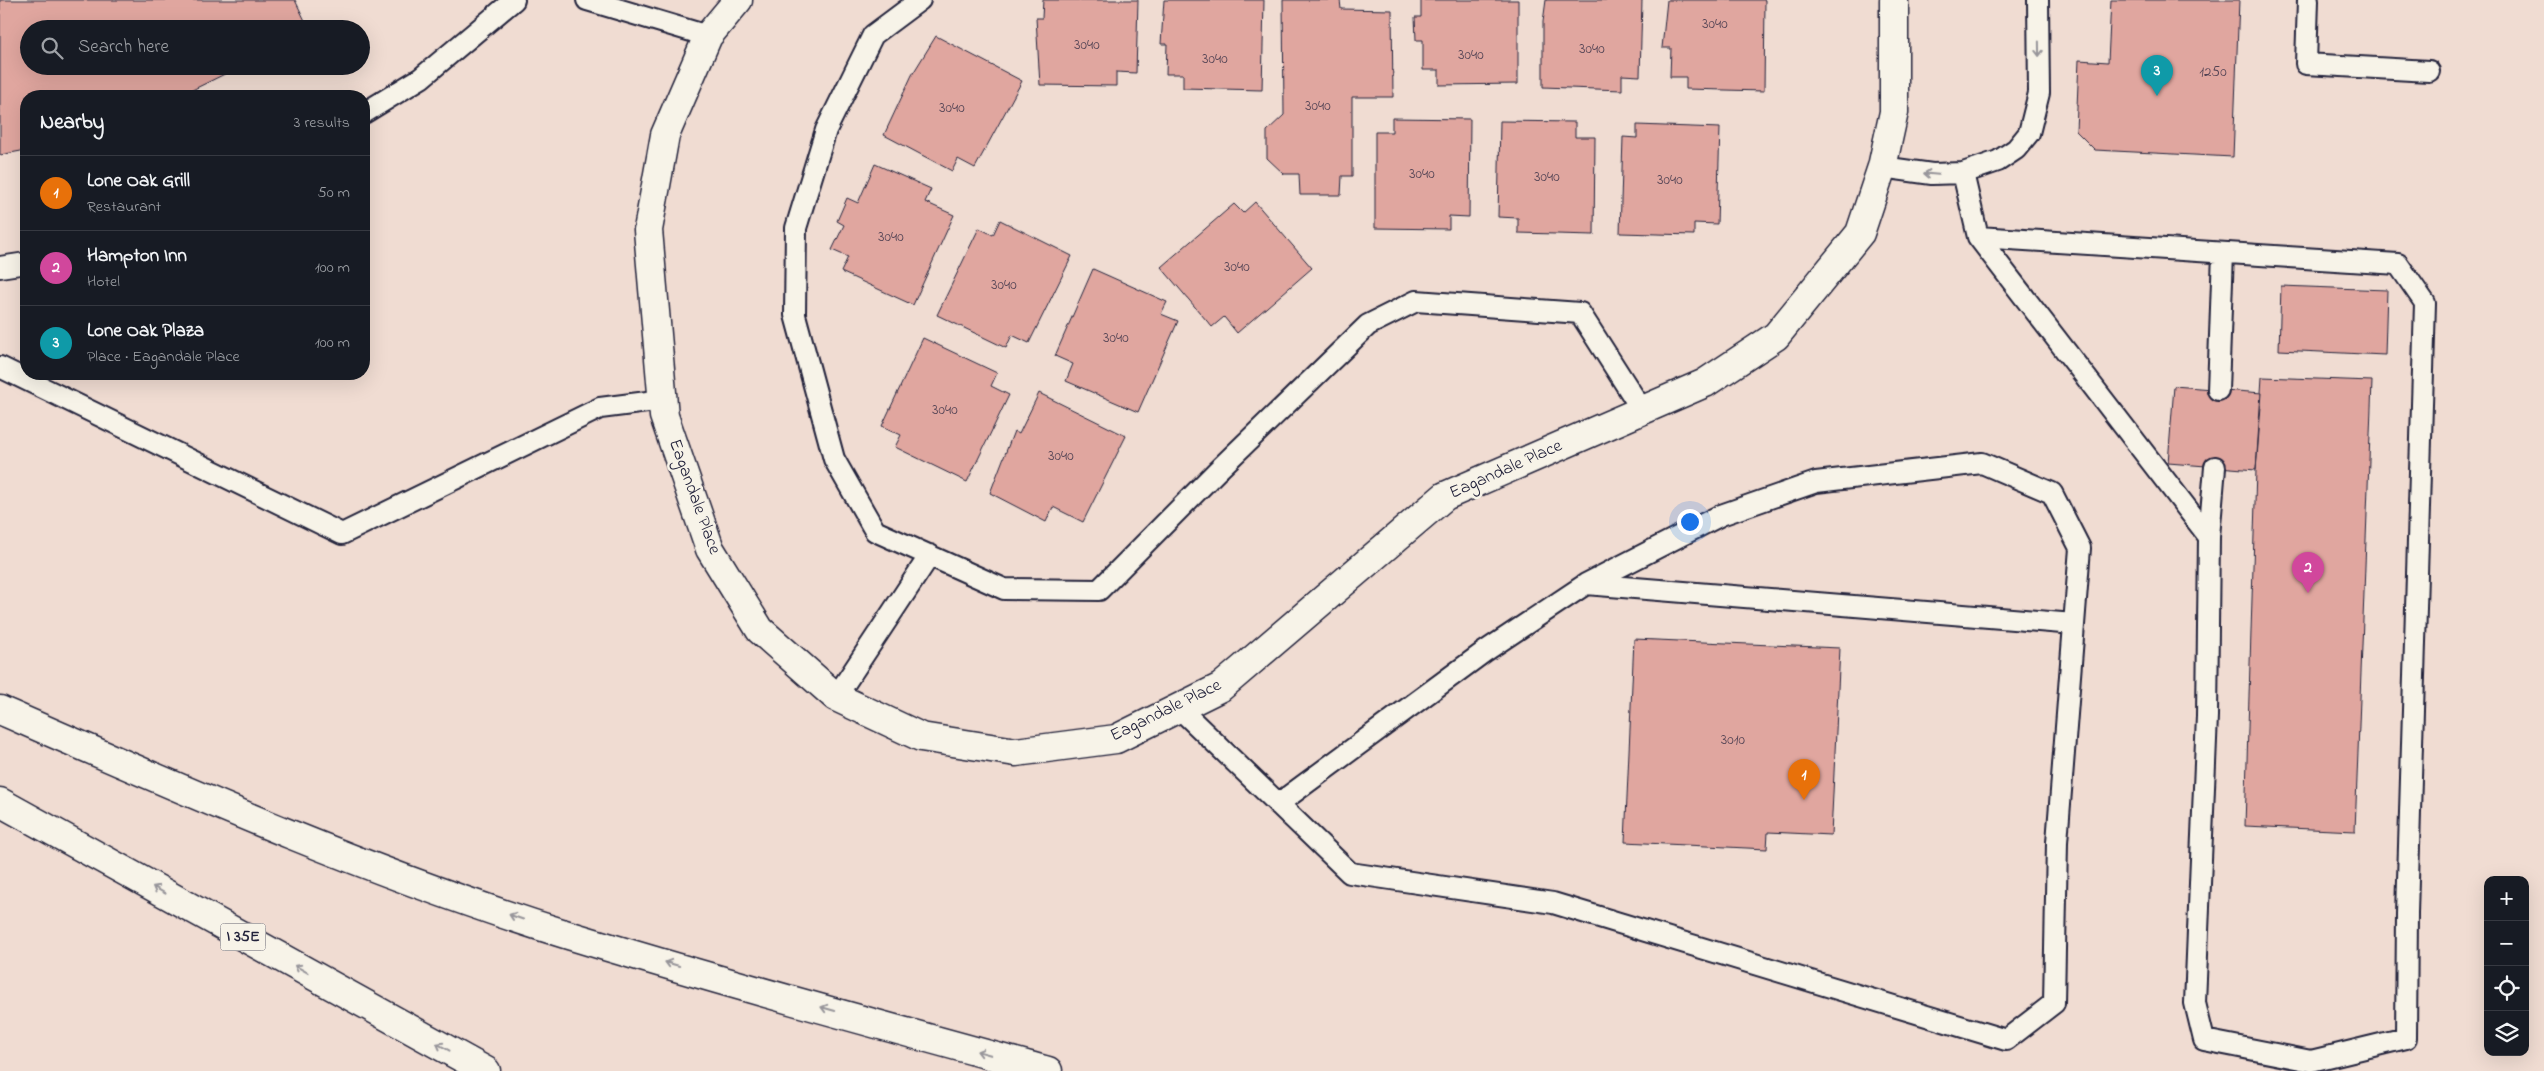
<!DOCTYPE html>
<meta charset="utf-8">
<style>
:root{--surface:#171b24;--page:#242831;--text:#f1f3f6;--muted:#9ea1a6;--line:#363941;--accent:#2563eb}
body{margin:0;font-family:"Indie Flower",sans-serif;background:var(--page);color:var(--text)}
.controls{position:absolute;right:15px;bottom:15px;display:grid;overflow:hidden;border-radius:10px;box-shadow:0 5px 20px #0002}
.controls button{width:45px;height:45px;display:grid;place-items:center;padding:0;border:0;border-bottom:1px solid var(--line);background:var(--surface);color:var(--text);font:25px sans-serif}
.you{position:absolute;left:1689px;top:521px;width:18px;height:18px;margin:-12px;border:4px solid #fff;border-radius:50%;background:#1a73e8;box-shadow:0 0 0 8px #1a73e833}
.badge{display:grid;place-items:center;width:32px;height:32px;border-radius:50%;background:var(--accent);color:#fff;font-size:16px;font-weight:700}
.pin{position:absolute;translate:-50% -41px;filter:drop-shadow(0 1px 2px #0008)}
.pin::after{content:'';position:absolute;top:26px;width:18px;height:15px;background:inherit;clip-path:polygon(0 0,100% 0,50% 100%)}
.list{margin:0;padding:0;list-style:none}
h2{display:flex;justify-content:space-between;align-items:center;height:65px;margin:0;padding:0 20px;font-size:21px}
h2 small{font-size:16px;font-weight:400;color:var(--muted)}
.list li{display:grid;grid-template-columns:32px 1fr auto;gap:15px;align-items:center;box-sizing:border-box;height:75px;padding:0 20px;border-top:1px solid var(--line)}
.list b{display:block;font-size:19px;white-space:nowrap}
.list p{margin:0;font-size:16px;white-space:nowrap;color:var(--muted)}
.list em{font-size:16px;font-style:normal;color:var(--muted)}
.icon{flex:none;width:28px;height:28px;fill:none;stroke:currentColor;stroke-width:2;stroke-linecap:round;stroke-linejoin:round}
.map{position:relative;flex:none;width:2544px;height:1071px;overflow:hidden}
.search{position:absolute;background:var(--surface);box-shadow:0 5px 20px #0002;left:20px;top:20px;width:350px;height:55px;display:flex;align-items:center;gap:12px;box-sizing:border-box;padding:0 18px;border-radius:28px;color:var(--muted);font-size:19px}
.panel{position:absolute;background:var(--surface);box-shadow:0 5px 20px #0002;left:20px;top:90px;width:350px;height:290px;border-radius:20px}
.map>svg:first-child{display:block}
.building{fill:#e0a69f;stroke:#22223b}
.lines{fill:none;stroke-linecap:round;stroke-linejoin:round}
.lane-casing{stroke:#22223b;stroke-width:24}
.street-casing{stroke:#22223b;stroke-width:31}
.highway-casing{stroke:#22223b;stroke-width:31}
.lane{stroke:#f7f3e8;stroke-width:20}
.street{stroke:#f7f3e8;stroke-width:28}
.highway{stroke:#f7f3e8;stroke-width:28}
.oneway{stroke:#97959a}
.labels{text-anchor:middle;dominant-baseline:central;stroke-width:5;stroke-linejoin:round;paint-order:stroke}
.number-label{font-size:15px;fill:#524354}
.shield{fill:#f7f3e8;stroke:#62616f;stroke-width:1}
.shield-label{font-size:16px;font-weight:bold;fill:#22223b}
.street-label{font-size:18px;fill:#22223b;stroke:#f7f3e8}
</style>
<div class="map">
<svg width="2544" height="1071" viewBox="0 0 2544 1071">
<rect width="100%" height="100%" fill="#f0dcd2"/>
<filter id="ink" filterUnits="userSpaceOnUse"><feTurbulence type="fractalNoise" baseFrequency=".02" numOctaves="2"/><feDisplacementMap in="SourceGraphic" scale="10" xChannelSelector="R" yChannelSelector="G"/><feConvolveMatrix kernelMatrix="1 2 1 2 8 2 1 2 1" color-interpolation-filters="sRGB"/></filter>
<g filter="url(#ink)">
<path class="building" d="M0 0H295L309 29H29V66H241L180 96H26V150L0 155Z
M1043 0H1138L1136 73 1116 72V86L1040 85 1036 18H1042Z
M1164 0H1264L1262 90 1183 88V74H1166L1167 44H1161Z
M1283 0H1340L1341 9 1392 10 1393 97H1352V176H1342L1341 195H1300L1299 174H1284L1267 158V131L1284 115Z
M1421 0H1518V84L1439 85V70H1423V40H1416L1415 17H1421Z
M1546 0H1642L1640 76 1622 75V90L1543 87V22Z
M1667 0H1765L1764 91 1686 89V77H1670L1671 48H1662Z
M2111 0H2239L2233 157 2095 150 2076 131 2079 60 2108 62Z
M936 36 1022 81 975 168 958 159 952 171 884 135 912 75Z
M1392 118 1470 119 1469 217 1449 216V229L1375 228V132H1392Z
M1500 121 1575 122V137H1595L1594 235 1518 233V218L1498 217Z
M1637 125 1720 128 1717 224 1694 223V235L1620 233 1623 137 1637 138Z
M875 164 931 189 925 202 954 215 913 305 841 272 848 257 832 250 844 225 837 221 847 198 858 203Z
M1255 202 1312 268 1237 333 1224 317 1212 327 1161 267 1234 204 1243 213Z
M1000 220 1072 256 1029 343 1012 335 1006 348 937 315 979 228 993 235Z
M1093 269 1167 302 1161 314 1178 321 1138 412 1066 381 1073 364 1055 356Z
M2281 286 2387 290 2385 355 2279 350Z
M923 338 997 373 991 386 1009 395 967 482 895 447 901 435 882 426Z
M2262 377 2372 381 2355 831 2245 826 2256 470Z
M2174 386 2262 393 2256 470 2168 463Z
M1039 393 1126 436 1083 522 1053 507 1046 522 990 493 1014 431 1019 434Z
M1634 639 1840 648 1831 835 1768 832 1767 849 1625 842Z"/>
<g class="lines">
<defs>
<path id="lane" d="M587 0 708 36
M920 0 873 35 826 130 796 228 795 315 834 459 875 531 1004 589 1099 590 1217 471 1368 325 1416 301 1580 313 1642 410
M2308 0 2306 64 2429 71
M364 113 421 78 514 0
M1882 167 1932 174 1963 173 1998 161 2016 149 2029 133 2039 93 2038 0
M1963 173 1978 237 2209 537 2207 716 2195 1003 2204 1040 2311 1061 2406 1038 2407 914 2425 303 2398 264 1978 237
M0 267 26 263
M0 367 342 534 600 408 663 400
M2218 390 2223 253
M2209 537 2215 467
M1586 584 2074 624
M836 697 930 555
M1179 708 1350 873 1553 903 2006 1040 2054 1003 2057 842 2080 548 2052 493 1982 463 1816 482 1721 515 1586 584 1484 652 1278 804"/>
<path id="street" d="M738 0 708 36 665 135 648 230 664 416 710 549 760 630 836 697 921 737 1016 752 1116 739 1221 687 1445 496 1705 383 1776 336 1860 233 1882 167 1894 112V0"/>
<path id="highway" d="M0 710C185 791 372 874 565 934 725 983 887 1027 1048 1071
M0 802 486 1071"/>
</defs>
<use href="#lane" class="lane-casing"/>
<use href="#street" class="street-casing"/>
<use href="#highway" class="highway-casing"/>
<use href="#lane" class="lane"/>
<use href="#street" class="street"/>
<use href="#highway" class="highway"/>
</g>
<defs><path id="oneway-shaft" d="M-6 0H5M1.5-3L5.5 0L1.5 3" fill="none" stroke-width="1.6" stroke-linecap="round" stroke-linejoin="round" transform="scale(1.25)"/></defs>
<g class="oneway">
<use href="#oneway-shaft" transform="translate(2039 49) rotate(89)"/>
<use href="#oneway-shaft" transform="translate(1931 174) rotate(-175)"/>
<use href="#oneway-shaft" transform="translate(159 890) rotate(-151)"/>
<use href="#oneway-shaft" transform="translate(516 917) rotate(-161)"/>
<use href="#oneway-shaft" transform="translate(672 964) rotate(-164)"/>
<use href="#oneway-shaft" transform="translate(301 969) rotate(-151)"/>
<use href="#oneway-shaft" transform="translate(828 1009) rotate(-164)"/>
<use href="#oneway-shaft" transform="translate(443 1047) rotate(-151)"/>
<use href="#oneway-shaft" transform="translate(984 1053) rotate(-165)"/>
</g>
</g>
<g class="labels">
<g class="number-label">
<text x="1715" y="24">3040</text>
<text x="1087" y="45">3040</text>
<text x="1592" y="49">3040</text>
<text x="1471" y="55">3040</text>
<text x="1215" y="59">3040</text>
<text x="2213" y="72">1250</text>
<text x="1318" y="106">3040</text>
<text x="952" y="108">3040</text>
<text x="1422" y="174">3040</text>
<text x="1547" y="177">3040</text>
<text x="1670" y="180">3040</text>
<text x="891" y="237">3040</text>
<text x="1237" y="267">3040</text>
<text x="1004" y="285">3040</text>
<text x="1116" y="338">3040</text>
<text x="945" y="410">3040</text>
<text x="1061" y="456">3040</text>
<text x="1733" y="740">3010</text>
</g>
<rect class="shield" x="220.5" y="923.5" width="45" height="27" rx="4"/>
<g class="shield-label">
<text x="243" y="937">I 35E</text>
</g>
<g class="street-label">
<text transform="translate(1506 470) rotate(-24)">Eagandale Place</text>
<text transform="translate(694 497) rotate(70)">Eagandale Place</text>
<text transform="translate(1166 711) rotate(-26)">Eagandale Place</text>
</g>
</g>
</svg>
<div class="controls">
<button>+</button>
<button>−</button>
<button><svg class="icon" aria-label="locate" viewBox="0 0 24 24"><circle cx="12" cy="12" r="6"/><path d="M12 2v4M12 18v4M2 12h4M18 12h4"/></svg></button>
<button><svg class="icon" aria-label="layers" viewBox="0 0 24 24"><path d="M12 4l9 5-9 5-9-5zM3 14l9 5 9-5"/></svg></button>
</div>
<div class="you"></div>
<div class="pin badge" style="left:1804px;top:800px;background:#e8710a">1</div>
<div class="pin badge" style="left:2308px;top:593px;background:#d1479c">2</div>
<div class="pin badge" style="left:2157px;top:96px;background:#0f9aa8">3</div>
<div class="search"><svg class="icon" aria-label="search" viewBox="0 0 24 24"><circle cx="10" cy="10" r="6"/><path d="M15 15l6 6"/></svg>Search here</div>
<section class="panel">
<h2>Nearby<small>3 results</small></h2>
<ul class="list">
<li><span class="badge" style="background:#e8710a">1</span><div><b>Lone Oak Grill</b><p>Restaurant</p></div><em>50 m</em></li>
<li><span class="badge" style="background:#d1479c">2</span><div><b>Hampton Inn</b><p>Hotel</p></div><em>100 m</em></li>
<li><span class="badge" style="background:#0f9aa8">3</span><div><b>Lone Oak Plaza</b><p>Place · Eagandale Place</p></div><em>100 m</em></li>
</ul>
</section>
</div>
